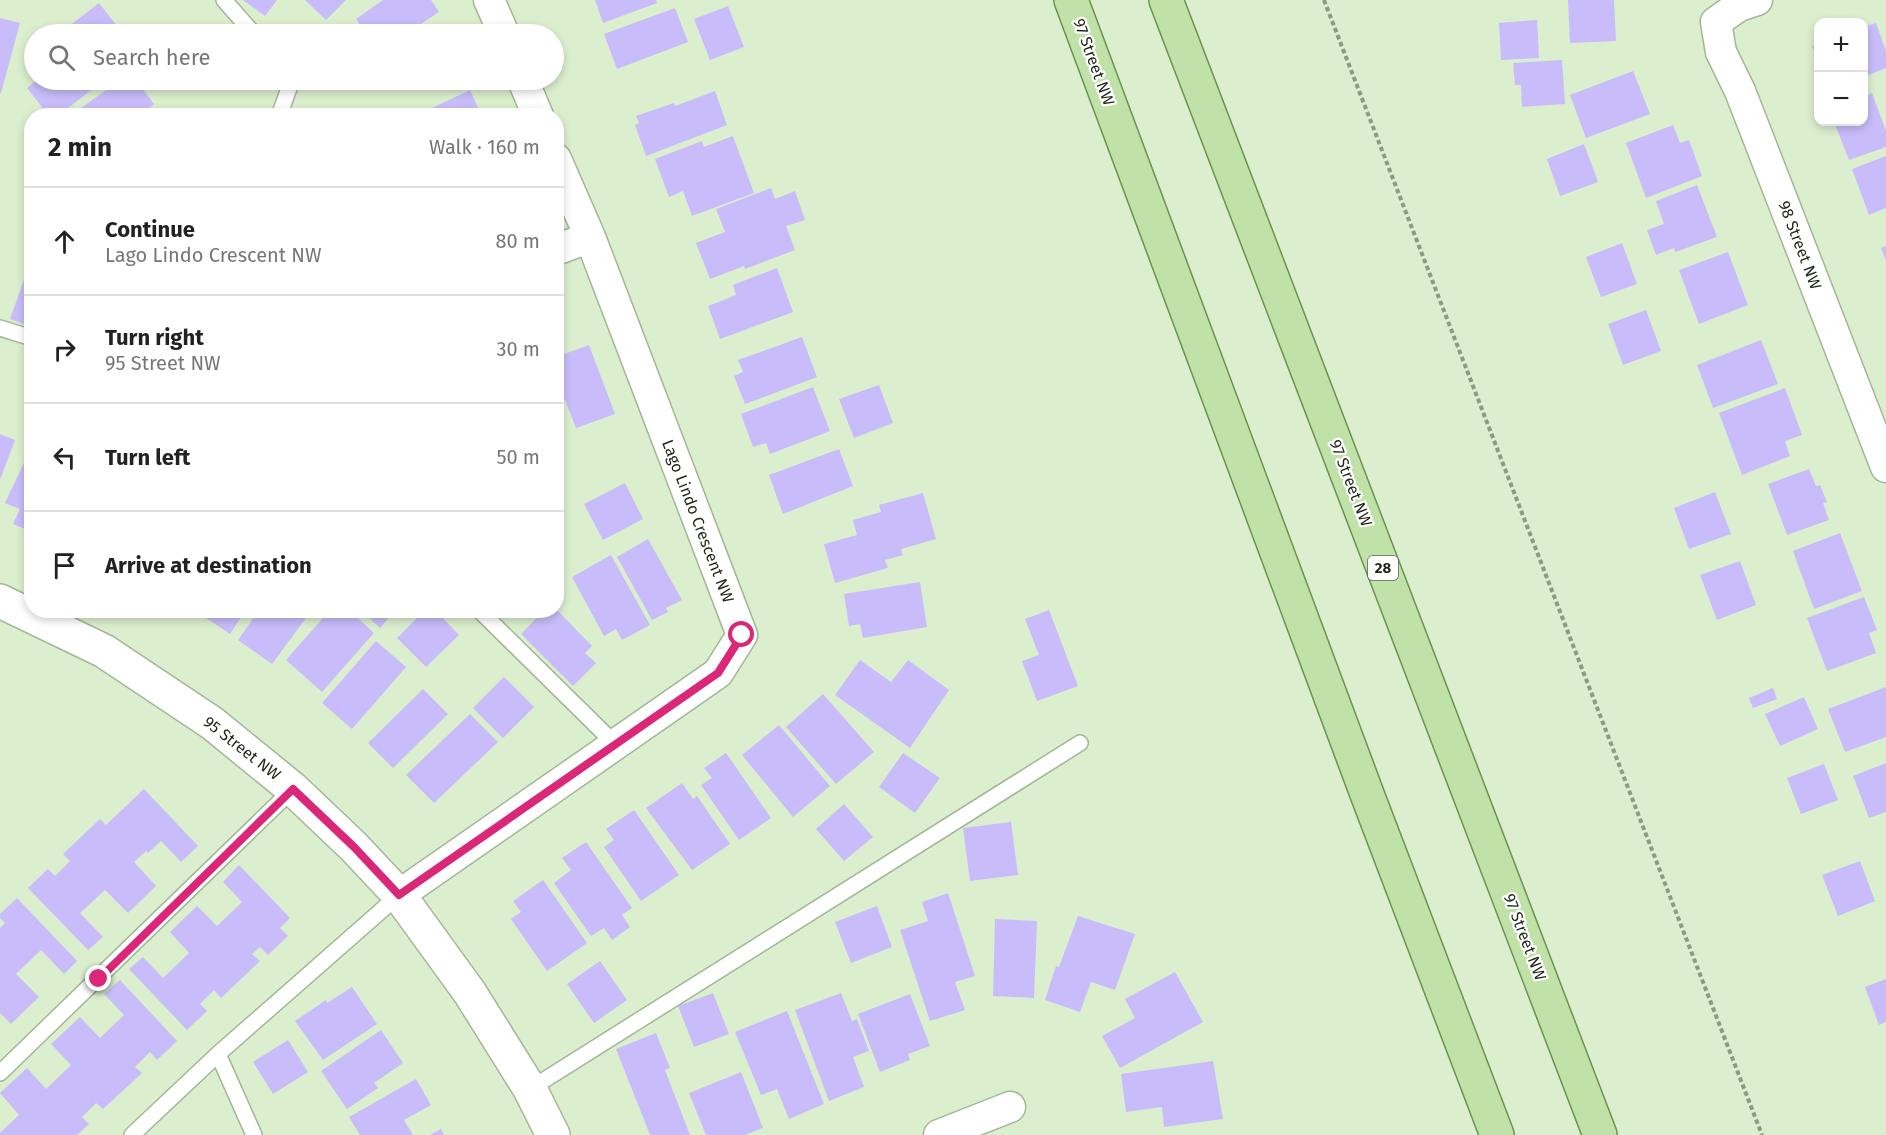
<!DOCTYPE html>
<meta charset="utf-8">
<style>
:root{--surface:#fff;--page:#f6f6f6;--text:#222;--muted:#767676;--line:#e0e0e0}
body{margin:0;font-family:"Fira Sans",sans-serif;background:var(--page);color:var(--text)}
.controls{position:absolute;right:18px;top:18px;display:grid;overflow:hidden;border-radius:12px;box-shadow:0 3px 9px #0003}
.controls button{width:54px;height:54px;display:grid;place-items:center;padding:0;border:0;border-bottom:2px solid var(--line);background:var(--surface);color:var(--text);font:30px sans-serif}
.stop{position:absolute;width:18px;height:18px;margin:-14px;border:4px solid #db2777;border-radius:50%;background:#fff}
.stop.end{background:#db2777;border-color:#fff;box-shadow:0 2px 6px #0008}
.list{margin:0;padding:0;list-style:none}
h2{display:flex;justify-content:space-between;align-items:center;height:78px;margin:0;padding:0 24px;font-size:26px}
h2 small{font-size:20px;font-weight:400;color:var(--muted)}
.list li{display:grid;grid-template-columns:39px 1fr auto;gap:18px;align-items:center;box-sizing:border-box;height:108px;padding:0 24px;border-top:2px solid var(--line)}
.list b{display:block;font-size:22px;white-space:nowrap}
.list p{margin:0;font-size:20px;white-space:nowrap;color:var(--muted)}
.list em{font-size:20px;font-style:normal;color:var(--muted)}
.icon{flex:none;width:33px;height:33px;fill:none;stroke:currentColor;stroke-width:2;stroke-linecap:round;stroke-linejoin:round}
.map{position:relative;flex:none;width:1886px;height:1135px;overflow:hidden}
.search{position:absolute;background:var(--surface);box-shadow:0 3px 9px #0003;left:24px;top:24px;width:540px;height:66px;display:flex;align-items:center;gap:15px;box-sizing:border-box;padding:0 21px;border-radius:33px;color:var(--muted);font-size:22px}
.panel{position:absolute;background:var(--surface);box-shadow:0 3px 9px #0003;left:24px;top:108px;width:540px;height:510px;border-radius:24px}
.map>svg:first-child{display:block}
.building{fill:#c8bdfa}
.lines{fill:none;stroke-linecap:round;stroke-linejoin:round}
.service-casing{stroke:#a3b696;stroke-width:18}
.minor-casing{stroke:#a3b696;stroke-width:33}
.tertiary-casing{stroke:#a3b696;stroke-width:36}
.primary-casing{stroke:#6c924f;stroke-width:36}
.path{stroke:#8b9a81;stroke-width:4;stroke-dasharray:4.5 3;stroke-linecap:butt}
.service{stroke:#fff;stroke-width:15}
.minor{stroke:#fff;stroke-width:30}
.tertiary{stroke:#fff;stroke-width:33}
.primary{stroke:#c0e1a7;stroke-width:33}
.route{stroke:#db2777;stroke-width:8}
.labels{text-anchor:middle;dominant-baseline:central;stroke-width:4.5;stroke-linejoin:round;paint-order:stroke}
.shield{fill:#fff;stroke:#61665d;stroke-width:1.5}
.shield-label{font-size:15px;font-weight:bold;fill:#1d2418}
.street-label{font-size:16px;fill:#1d2418;stroke:#fff}
</style>
<div class="map">
<svg width="1886" height="1135" viewBox="0 0 1886 1135">
<rect width="100%" height="100%" fill="#dbefce"/>
<path class="building" d="M243 0H277L265 16Z
M305 0H346L326 20Z
M383 0H431L439 12 406 34H367L356 19Z
M595 0H656L657 3 603 23Z
M1568 0H1614L1616 41 1570 43Z
M99 3 117 26 106 34H59Z
M728 6 744 47 710 60 694 19Z
M675 8 688 42 617 69 604 34Z
M0 18 20 23 1 93H0Z
M1537 20 1539 58 1501 60 1499 23Z
M1876 23 1886 51V68L1864 77V27Z
M1818 44V63L1812 46Z
M34 53V72L26 60Z
M1562 60 1565 104 1522 107 1521 85H1515L1513 63Z
M1633 71 1650 114 1586 138 1570 95Z
M37 80H104L58 116H49L27 88Z
M120 80H136L154 104 138 116H70Z
M169 80H185L174 87Z
M470 90 482 116H433L430 109Z
M715 91 727 125 646 156 635 125 639 123 636 116 674 103 675 106Z
M1872 93 1886 131V147L1849 160 1834 122H1864V96Z
M1673 125 1680 143 1689 140 1702 176 1646 198 1626 143Z
M733 136 754 193 692 216 683 191 669 197 655 159 702 141 704 147Z
M1584 144 1598 182 1560 196 1547 159Z
M1886 156V208L1869 215 1852 169Z
M1697 185 1717 237 1675 252 1674 248 1656 255 1647 230 1664 224 1656 201Z
M771 188 775 199 795 191 805 220 786 226 795 250 745 269 744 266 710 279 696 243 725 232 716 209Z
M1622 243 1637 284 1601 297 1586 257Z
M1886 246V261L1881 248Z
M1728 252 1748 305 1699 324 1679 270Z
M28 268 32 270V327L10 319Z
M777 268 793 312 720 339 708 306 736 295 733 285Z
M1646 310 1661 351 1623 365 1608 324Z
M802 337 817 377 745 404 734 376 743 372 738 360Z
M1761 340 1778 384 1713 408 1697 365Z
M589 345 615 414 576 428 556 377V357Z
M879 385 893 423 854 438 839 399Z
M813 387 830 431 770 454 766 443 753 447 741 414Z
M1785 388 1802 435 1785 441 1790 456 1742 475 1719 413Z
M0 434 15 440 0 480Z
M32 446V532L13 524 20 509 5 503Z
M839 449 853 486 783 514 769 475Z
M1809 469 1816 486 1820 485 1827 502 1823 503 1829 520 1787 535 1768 484Z
M625 483 643 519 603 540 584 504Z
M1715 492 1731 534 1689 549 1674 508Z
M923 493 936 539 901 549 903 555 885 560 888 568 835 583 824 544 857 535 853 520 881 512 879 505Z
M1840 533 1862 591 1814 609 1793 551Z
M648 539 682 600 666 608 668 612 652 620 617 557Z
M611 555 650 625 622 640 616 629 604 636 572 577Z
M1740 561 1756 605 1717 620 1700 575Z
M920 582 927 627 863 638 860 624 849 626 844 594Z
M1864 597 1877 630 1869 633 1876 653 1827 671 1807 618Z
M198 610H246L230 634 197 612Z
M259 610H312L272 664 238 640Z
M330 610H349L374 633 322 692 286 660Z
M361 610H395L380 628Z
M425 610H435L459 635 426 667 397 638Z
M544 610H557L592 646 585 653 596 663 573 686 521 634Z
M1049 610 1078 686 1037 701 1022 661 1039 655 1025 619Z
M376 641 406 667 352 729 322 703Z
M860 660 891 682 908 660 949 690 910 748 835 695Z
M504 677 534 707 503 738 473 708Z
M1886 687V737L1845 752 1828 709Z
M1773 688 1777 699 1753 708 1749 698Z
M423 689 448 714 393 768 368 743Z
M823 694 874 752 836 784 786 727Z
M1804 697 1818 729 1780 746 1765 714Z
M470 714 498 742 434 803 406 775Z
M779 725 830 786 793 817 742 755Z
M726 753 771 818 739 840 701 785 712 778 704 768Z
M903 753 940 778 915 813 879 787Z
M1886 763V812L1869 818 1853 776Z
M1824 764 1838 800 1801 814 1787 778Z
M682 783 693 799 697 796 730 844 692 870 646 808Z
M144 789 198 846 181 862 161 841 148 853 146 851 134 862 156 886 128 913 105 890 80 913 103 937 88 950 28 888 48 869 55 876 70 861 63 854 100 819 106 825Z
M844 804 873 837 844 861 816 829Z
M634 810 679 875 641 901 604 847 614 840 606 829Z
M1011 822 1018 875 970 881 963 828Z
M586 842 632 908 622 915 630 927 612 940 604 928 591 936 554 883 571 870 562 858Z
M1860 861 1875 901 1838 916 1822 875Z
M239 865 290 918 280 928 288 936 268 955 260 947 252 954 260 961 221 998 214 990 200 1004 207 1011 187 1030 129 969 143 957 163 978 189 953 170 932 197 906 217 926 242 902 223 882Z
M543 880 587 943 547 971 511 919 521 912 513 901Z
M948 893 975 976 955 982 965 1010 930 1021 900 930 928 921 922 902Z
M17 898 77 961 64 974 41 950 16 974 39 997 11 1024 0 1013V928L5 923 0 918V914Z
M877 906 892 947 851 963 835 922Z
M1078 916 1135 934 1115 990 1091 982 1080 1012 1045 1000 1056 966 1059 967Z
M995 919 1037 921 1034 998 993 996Z
M600 961 627 1000 594 1023 567 984Z
M1175 972 1203 1022 1120 1068 1102 1036 1135 1018 1125 999Z
M1886 979V1022L1879 1025 1865 987Z
M120 980 177 1041 157 1060 150 1052 135 1067 142 1073 103 1109 96 1103 82 1117 89 1124 77 1135H0V1133L19 1115 0 1093 27 1068 46 1089 71 1065 51 1044 80 1017 100 1038 124 1015 104 994Z
M352 987 377 1024 323 1060 295 1021 326 1000 327 1003Z
M713 993 729 1034 694 1047 678 1006Z
M841 993 852 1021 857 1019 869 1051 853 1057 864 1087 829 1101 795 1010Z
M910 994 930 1046 908 1054 910 1060 880 1072 858 1014Z
M787 1011 824 1104 789 1119 777 1089 761 1095 735 1032Z
M381 1030 403 1063 374 1083 378 1088 347 1109 321 1071Z
M656 1033 670 1068 665 1070 690 1135H650L616 1049Z
M288 1040 308 1072 273 1094 253 1062Z
M1213 1061 1223 1119 1164 1127 1162 1107 1126 1112 1121 1074Z
M741 1072 763 1128 745 1135H706L689 1093Z
M416 1079 431 1105 404 1120 413 1135H360L349 1117Z
M441 1129 444 1135H430Z"/>
<g class="lines">
<defs>
<path id="service" d="M224 0 254 34
M279 116 292 80
M0 328 32 338
M479 610 615 744
M218 1054 254 1135
M0 1073 293 789
M530 1089 1080 743
M132 1135 218 1054 399 895"/>
<path id="minor" d="M489 0 504 34
M1757 0 1739 6 1716 22 1721 52 1740 91 1886 467
M523 80 538 116
M556 250 590 237
M399 895 718 673 742 635 590 237 556 159
M939 1135 1010 1107"/>
<path id="tertiary" d="M0 601 104 651 212 723 293 789 354 847 399 895 470 993 530 1089 553 1135"/>
<path id="primary" d="M1071 0 1367 794 1497 1135
M1166 0 1600 1135"/>
</defs>
<use href="#service" class="service-casing"/>
<use href="#minor" class="minor-casing"/>
<use href="#tertiary" class="tertiary-casing"/>
<use href="#primary" class="primary-casing"/>
<path class="path" d="M1324 0 1762 1135"/>
<use href="#service" class="service"/>
<use href="#minor" class="minor"/>
<use href="#tertiary" class="tertiary"/>
<use href="#primary" class="primary"/>
</g>
<g class="lines">
<path class="route" d="M99 979 293 789 354 847 399 895 718 673 742 635"/>
</g>
<g class="labels">
<rect class="shield" x="1368" y="556" width="30" height="24" rx="4.5"/>
<g class="shield-label">
<text x="1383" y="568">28</text>
</g>
<g class="street-label">
<text transform="translate(1094 62) rotate(70)">97 Street NW</text>
<text transform="translate(1800 245) rotate(69)">98 Street NW</text>
<text transform="translate(1351 483) rotate(69)">97 Street NW</text>
<text transform="translate(698 521) rotate(69)">Lago Lindo Crescent NW</text>
<text transform="translate(242 748) rotate(38)">95 Street NW</text>
<text transform="translate(1525 937) rotate(69)">97 Street NW</text>
</g>
</g>
</svg>
<div class="controls">
<button>+</button>
<button>−</button>
</div>
<div class="stop" style="left:742px;top:635px"></div>
<div class="stop end" style="left:99px;top:979px"></div>
<div class="search"><svg class="icon" aria-label="search" viewBox="0 0 24 24"><circle cx="10" cy="10" r="6"/><path d="M15 15l6 6"/></svg>Search here</div>
<section class="panel">
<h2>2 min<small>Walk · 160 m</small></h2>
<ul class="list">
<li><svg class="icon" aria-label="ahead" viewBox="0 0 24 24"><path d="M12 20V5M6 11l6-6 6 6"/></svg><div><b>Continue</b><p>Lago Lindo Crescent NW</p></div><em>80 m</em></li>
<li><svg class="icon" aria-label="right" viewBox="0 0 24 24"><path d="M7 20v-9h11M14 6l5 5-5 5"/></svg><div><b>Turn right</b><p>95 Street NW</p></div><em>30 m</em></li>
<li><svg class="icon" aria-label="left" viewBox="0 0 24 24"><path d="M17 20v-9H6M10 6l-5 5 5 5"/></svg><div><b>Turn left</b></div><em>50 m</em></li>
<li><svg class="icon" aria-label="arrive" viewBox="0 0 24 24"><path d="M6 21V4h12l-3 4 3 4H6"/></svg><div><b>Arrive at destination</b></div></li>
</ul>
</section>
</div>
